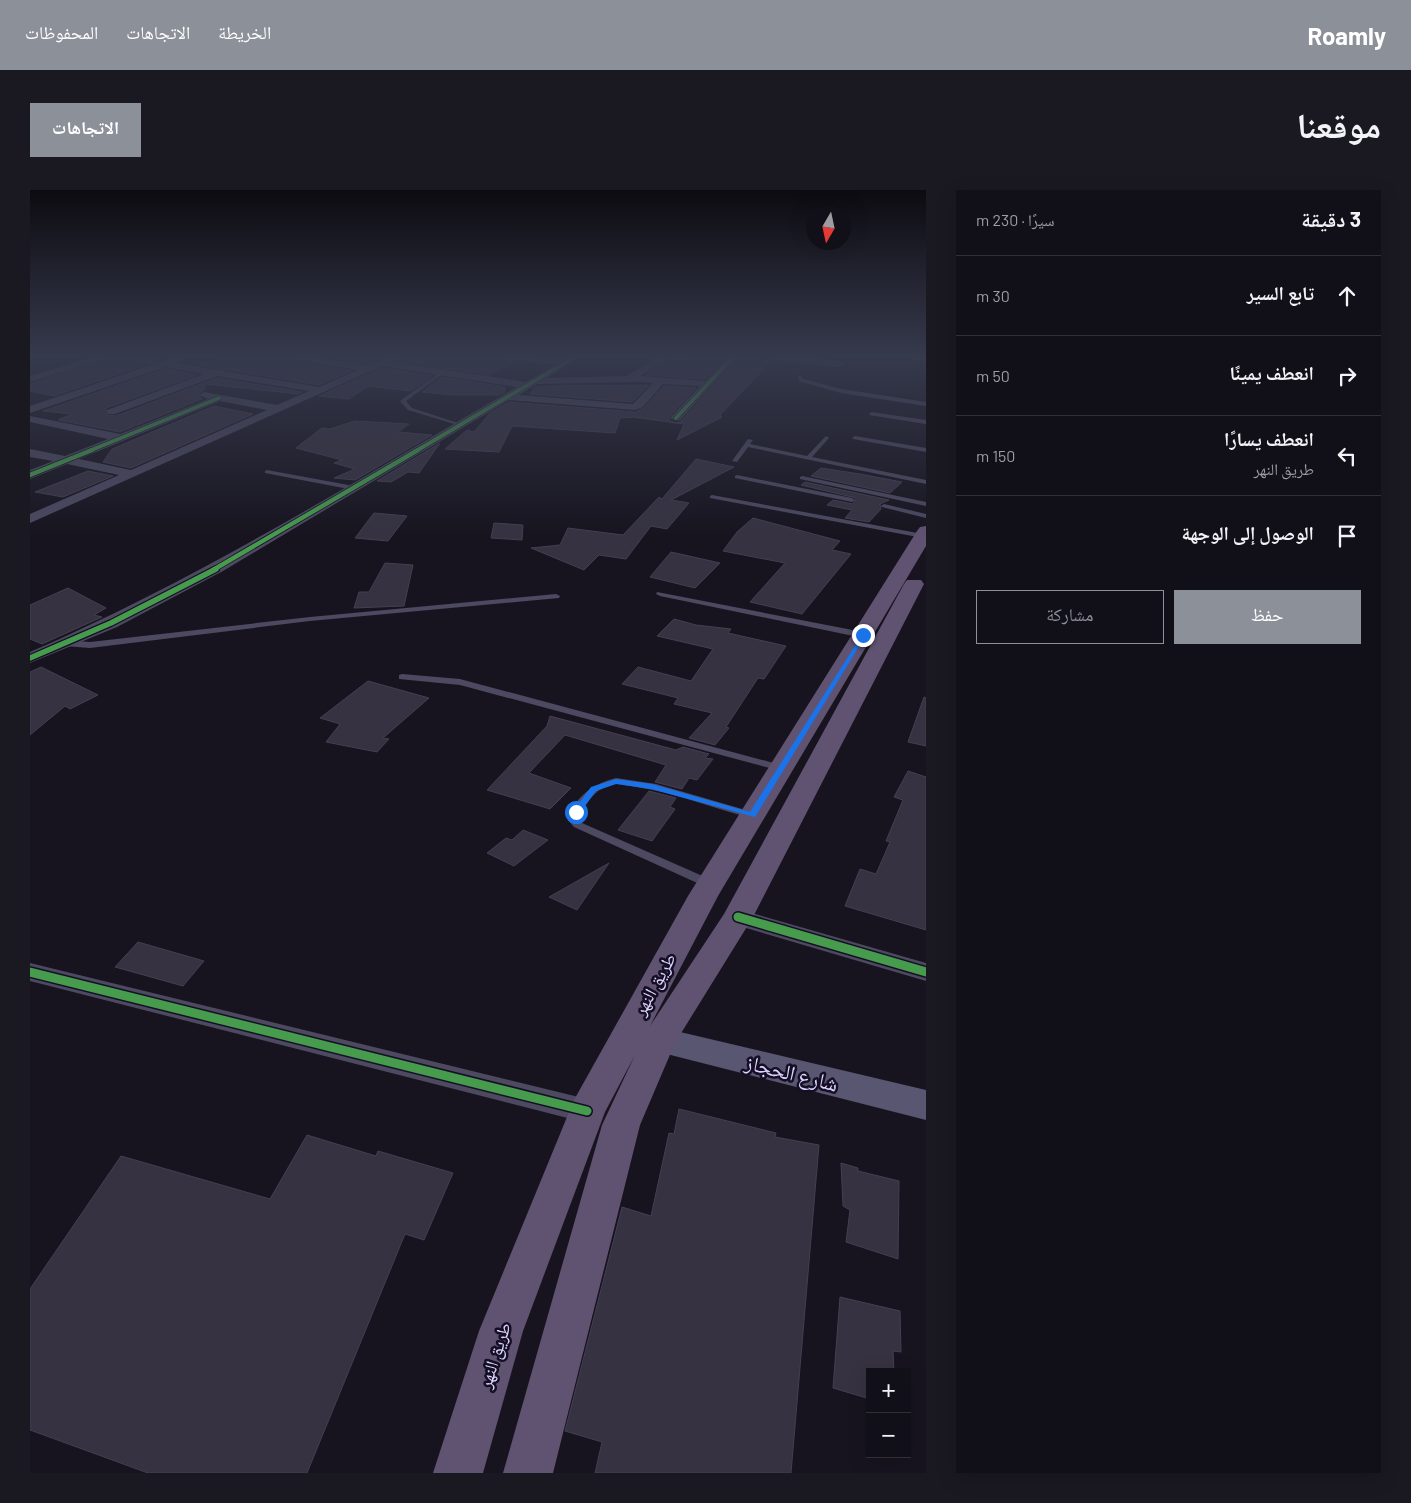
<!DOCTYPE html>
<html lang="ar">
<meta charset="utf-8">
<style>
:root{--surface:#110f17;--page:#1a1820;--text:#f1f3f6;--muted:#9c9ca1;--line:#302f36;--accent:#8c9099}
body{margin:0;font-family:Barlow,"Noto Naskh Arabic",sans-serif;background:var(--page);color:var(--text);direction:rtl}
.controls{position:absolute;right:15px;bottom:15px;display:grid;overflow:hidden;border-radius:0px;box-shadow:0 5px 20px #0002}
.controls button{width:45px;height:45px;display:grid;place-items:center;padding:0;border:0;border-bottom:1px solid var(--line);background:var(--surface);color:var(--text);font:25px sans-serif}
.compass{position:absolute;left:776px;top:15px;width:45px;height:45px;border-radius:50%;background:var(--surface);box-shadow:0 5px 20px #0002;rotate:189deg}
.stop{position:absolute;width:15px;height:15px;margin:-11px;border:4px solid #1a73e8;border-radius:50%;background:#fff}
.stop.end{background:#1a73e8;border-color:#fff;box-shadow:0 1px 5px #0008}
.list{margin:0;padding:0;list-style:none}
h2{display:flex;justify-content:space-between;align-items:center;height:65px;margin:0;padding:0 20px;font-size:21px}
h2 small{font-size:16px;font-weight:400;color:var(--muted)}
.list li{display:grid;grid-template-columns:32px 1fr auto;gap:15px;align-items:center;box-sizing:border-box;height:80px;padding:0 20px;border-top:1px solid var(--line)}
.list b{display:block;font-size:19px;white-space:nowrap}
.list p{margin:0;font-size:16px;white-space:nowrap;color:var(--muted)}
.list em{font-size:16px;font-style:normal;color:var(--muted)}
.actions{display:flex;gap:10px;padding:15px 20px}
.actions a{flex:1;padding:11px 0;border:1px solid var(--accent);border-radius:0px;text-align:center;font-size:18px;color:var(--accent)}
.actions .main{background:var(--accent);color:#fff}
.icon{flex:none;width:28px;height:28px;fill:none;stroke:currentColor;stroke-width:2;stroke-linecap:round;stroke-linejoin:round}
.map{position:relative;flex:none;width:896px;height:1283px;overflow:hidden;direction:ltr;border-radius:0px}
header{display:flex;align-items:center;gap:30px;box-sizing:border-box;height:70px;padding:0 25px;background:var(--accent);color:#fff}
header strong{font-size:24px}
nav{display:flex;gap:28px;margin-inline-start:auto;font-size:18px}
.intro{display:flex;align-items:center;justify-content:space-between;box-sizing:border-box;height:120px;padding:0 30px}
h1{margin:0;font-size:35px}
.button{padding:12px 22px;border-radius:0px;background:var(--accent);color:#fff;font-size:18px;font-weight:700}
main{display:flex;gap:30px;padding:0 30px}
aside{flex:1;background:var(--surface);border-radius:0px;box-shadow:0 5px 20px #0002}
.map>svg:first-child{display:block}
.building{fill:#363241;stroke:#443f52}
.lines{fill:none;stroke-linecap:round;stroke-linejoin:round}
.service{fill:#4c4960;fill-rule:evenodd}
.minor{fill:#4c4960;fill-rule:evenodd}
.secondary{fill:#595671;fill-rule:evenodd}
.primary{fill:#605371;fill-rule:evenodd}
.cycleway-far3-casing{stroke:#140f24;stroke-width:5}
.cycleway-far2-casing{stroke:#140f24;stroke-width:6}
.cycleway-far1-casing{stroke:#140f24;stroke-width:8}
.cycleway-casing{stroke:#140f24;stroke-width:12}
.cycleway-far3{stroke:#469c4c;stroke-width:4}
.cycleway-far2{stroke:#469c4c;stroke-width:4.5}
.cycleway-far1{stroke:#469c4c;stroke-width:5.5}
.cycleway{stroke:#469c4c;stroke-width:9}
.route{fill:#1a73e8}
.labels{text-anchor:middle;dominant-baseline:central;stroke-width:5;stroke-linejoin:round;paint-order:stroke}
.street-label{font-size:18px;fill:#dcd4fd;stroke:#140f24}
.near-street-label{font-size:21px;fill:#dcd4fd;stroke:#140f24}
</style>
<header>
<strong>Roamly</strong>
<nav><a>الخريطة</a><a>الاتجاهات</a><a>المحفوظات</a></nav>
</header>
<div class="intro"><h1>موقعنا</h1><a class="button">الاتجاهات</a></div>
<main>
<aside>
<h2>3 دقيقة<small>سيرًا · 230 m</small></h2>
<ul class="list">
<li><svg class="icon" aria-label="ahead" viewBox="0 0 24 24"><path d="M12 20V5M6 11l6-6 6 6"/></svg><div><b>تابع السير</b></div><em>30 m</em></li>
<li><svg class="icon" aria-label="right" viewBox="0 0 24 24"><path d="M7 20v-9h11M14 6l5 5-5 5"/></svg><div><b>انعطف يمينًا</b></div><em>50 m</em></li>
<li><svg class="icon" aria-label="left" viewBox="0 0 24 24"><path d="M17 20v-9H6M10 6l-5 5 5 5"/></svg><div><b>انعطف يسارًا</b><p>طريق النهر</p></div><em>150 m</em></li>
<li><svg class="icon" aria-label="arrive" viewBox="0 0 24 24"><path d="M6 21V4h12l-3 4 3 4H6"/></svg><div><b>الوصول إلى الوجهة</b></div></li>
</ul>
<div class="actions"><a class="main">حفظ</a><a>مشاركة</a></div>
</aside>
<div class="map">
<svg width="896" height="1283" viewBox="0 0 896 1283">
<rect width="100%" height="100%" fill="#17141f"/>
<path class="building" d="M80 167H129L132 169 24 206 0 201V194Z
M197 167H259L266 172 321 181 289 195 170 175Z
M295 167H353L338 173Z
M372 167H480L485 171 460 185 367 171Z
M670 167H696L674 189 616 185 638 168 668 169Z
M710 167 741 171 690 225 692 227 647 250 654 234 603 227 590 228 585 243 482 236 469 262 415 259 437 240 444 242 460 223 479 212 605 222 614 218 634 196 666 198 639 227V230L645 233 650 232Z
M352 178 402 186 381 201 338 196 319 209 289 206Z
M135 179 167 185 76 218V225L86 226 187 188 272 202 268 204 175 194 174 200 167 204 172 209 90 242 28 230 42 224 13 221Z
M412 187 475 197V202L469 205H422L392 202Z
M619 195 602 212 500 204 505 197 518 196Z
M184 216 223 224 101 278 73 272 82 259Z
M325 231 379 234 368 242 402 245 325 290 304 288 325 279 304 273 312 270 266 258 292 238 300 239Z
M410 253 389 283 378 282 361 292 347 291Z
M666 269 704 277 641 310 659 313 637 339 621 336 596 369 569 365 554 380 501 358 530 355 538 338 593 345 629 307 632 309Z
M791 278 830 284 872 292 860 303 781 286Z
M58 281 83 286 33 307 5 302Z
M775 292 859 310 850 314 851 319 839 332 815 328 822 320 797 315 803 310 823 314 826 308 771 295Z
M344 323 377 326 358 351 325 348Z
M723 328 810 351 802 360 821 364 772 424 720 412 755 373 693 361 707 342Z
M464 333 493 335 492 350 461 348Z
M641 362 690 373 665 398 620 387Z
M355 373 383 375 374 416 324 418 329 402H339Z
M38 398 76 418 64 425 72 427 12 454 0 449V415Z
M644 429 666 435 701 439 698 443 756 456 734 489 728 488 696 537 699 538 685 555 659 548 682 523 644 514 648 508 592 494 608 477 661 491 683 459 627 446Z
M11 477 68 505 40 519 35 516 0 545V482Z
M338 491 399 508 353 548 359 549 347 562 296 552 310 534 290 528Z
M894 507 896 508V556L878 552Z
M520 526 646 560 653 557 679 564 675 568 683 569 667 590 659 588 652 599 625 592 636 575 535 545 499 583 541 598 520 619 457 600 517 536Z
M878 581 896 587V740L815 716 830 679 846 684 860 652 856 651 873 610 864 607Z
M619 601 646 608 640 617 645 619 622 651 588 640Z
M493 640 518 650 484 676 457 663 476 648 482 650Z
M579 673 547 720 519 707Z
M108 752 174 771 153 796 85 777Z
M649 919 746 943 745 947 789 955 761 1283H565L572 1252 535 1241 592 1017 621 1026 639 943 644 944Z
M277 945 346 966 348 961 423 983 394 1050 375 1044 277 1283H118L0 1240V1099L91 966 240 1009Z
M811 973 828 978V981L869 991 868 1069 816 1052 820 1020 813 1016Z
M810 1107 870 1121 871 1162 863 1161 864 1182H840V1209L803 1198Z"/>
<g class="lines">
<path class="service" d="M410 182 414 183 376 211 382 218 431 234V236L378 220 370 211Z
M770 185 773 189 811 199 896 212V216L811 203 769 191 768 186Z
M841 222 896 230V234L839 225Z
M796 246 799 248 782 267 896 290V294L718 257 707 272 702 271 718 249 723 250 720 254 777 266Z
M825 246 896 258V262L823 249 822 248Z
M237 280 324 296 327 298 324 300 235 283V281Z
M707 285 822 308 825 310 822 312 705 288V286Z
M772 286 896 312V316L770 289V287Z
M682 305 893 344 896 347 893 348 680 308V306Z
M854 314 896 324V328L852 317 851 316Z
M627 402 833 442 837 445 833 448 630 406 626 404Z
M526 404 530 406 529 408 280 431 60 458 34 456 30 453 34 450 60 452 280 427Z
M372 484 430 489 755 576 756 578 755 580H747L430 495 369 489V485Z
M586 588 626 594 726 623 728 625 726 627 722 628C683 619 645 602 606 597 600 596 593 594 586 594 568 595 553 614 550 630L552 633 684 691 686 694 684 697H676L544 637 538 630C545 606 563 594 586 588Z"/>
<path class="minor" d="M64 167H78L0 192V186Z
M145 167H159L146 173 289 197 328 180 266 170 261 167H283L338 175 358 167H370L362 172 496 192 525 175 487 170 482 167 533 170 539 167H550L517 188 597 186 626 167H637L611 186 675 191 698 167H708L650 230 646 231 640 228 670 196 633 194 613 217 605 220 479 210 193 381 87 437 0 473V462C171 388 327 290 487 197L352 176 0 333V324L89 285 37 274 0 289V280L23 271 0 267V259L35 266 78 249 0 232V226L90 244 178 209 169 205 174 202 247 215 279 201 187 186 85 224H77V220L174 184 135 177 0 223V216ZM608 192 623 193 603 214 489 205 507 194ZM190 211 237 220 101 280 49 269Z
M738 167H768L810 171 815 174 810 177 743 170Z
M878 167H896V171L883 170Z
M708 719 896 773V791L699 733 696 727 699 721Z
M0 773 557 909 568 912 572 921 568 930 557 933 0 791Z"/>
<path class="secondary" d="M629 837 896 900V930L617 859 612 850 617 841Z"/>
<path class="primary" d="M896 336V356L688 706 620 836 694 724 874 394 877 390H891L894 394 723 727 645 853 610 935 523 1283H473L572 935 605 865 575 922 493 1141 453 1283H403L449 1141 544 910 658 706 887 341 890 337Z"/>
<defs>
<path id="cycleway-far3" d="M646 228 703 167
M59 261 189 208
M386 261 545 167"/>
<path id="cycleway-far2" d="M0 285 62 260
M183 380 388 260"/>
<path id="cycleway-far1" d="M0 468 81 433 186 379"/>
<path id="cycleway" d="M708 727 896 782
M0 782 557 921"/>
</defs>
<use href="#cycleway-far3" class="cycleway-far3-casing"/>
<use href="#cycleway-far2" class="cycleway-far2-casing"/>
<use href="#cycleway-far1" class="cycleway-far1-casing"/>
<use href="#cycleway" class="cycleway-casing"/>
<use href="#cycleway-far3" class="cycleway-far3"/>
<use href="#cycleway-far2" class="cycleway-far2"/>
<use href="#cycleway-far1" class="cycleway-far1"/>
<use href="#cycleway" class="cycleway"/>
</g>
<linearGradient id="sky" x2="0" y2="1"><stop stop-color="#0d0b11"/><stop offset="0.48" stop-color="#363a4d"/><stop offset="1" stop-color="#363a4d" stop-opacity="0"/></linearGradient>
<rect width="896" height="346" fill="url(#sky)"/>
<path class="route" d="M833 443 836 445 725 627 621 599 586 594 566 601 549 624 542 622 561 597 586 589 622 594 720 622Z"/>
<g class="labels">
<g class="street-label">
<text transform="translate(624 794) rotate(-61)">طريق النهر</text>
<text transform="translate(464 1165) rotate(-72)">طريق النهر</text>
</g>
<g class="near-street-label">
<text transform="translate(762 882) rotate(14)">شارع الحجاز</text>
</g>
</g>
</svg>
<div class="controls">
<button>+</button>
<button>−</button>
</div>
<svg class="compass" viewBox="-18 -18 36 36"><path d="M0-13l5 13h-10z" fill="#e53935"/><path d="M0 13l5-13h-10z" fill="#9c9ca1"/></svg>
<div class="stop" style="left:546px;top:622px"></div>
<div class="stop end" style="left:833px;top:445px"></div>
</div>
</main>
